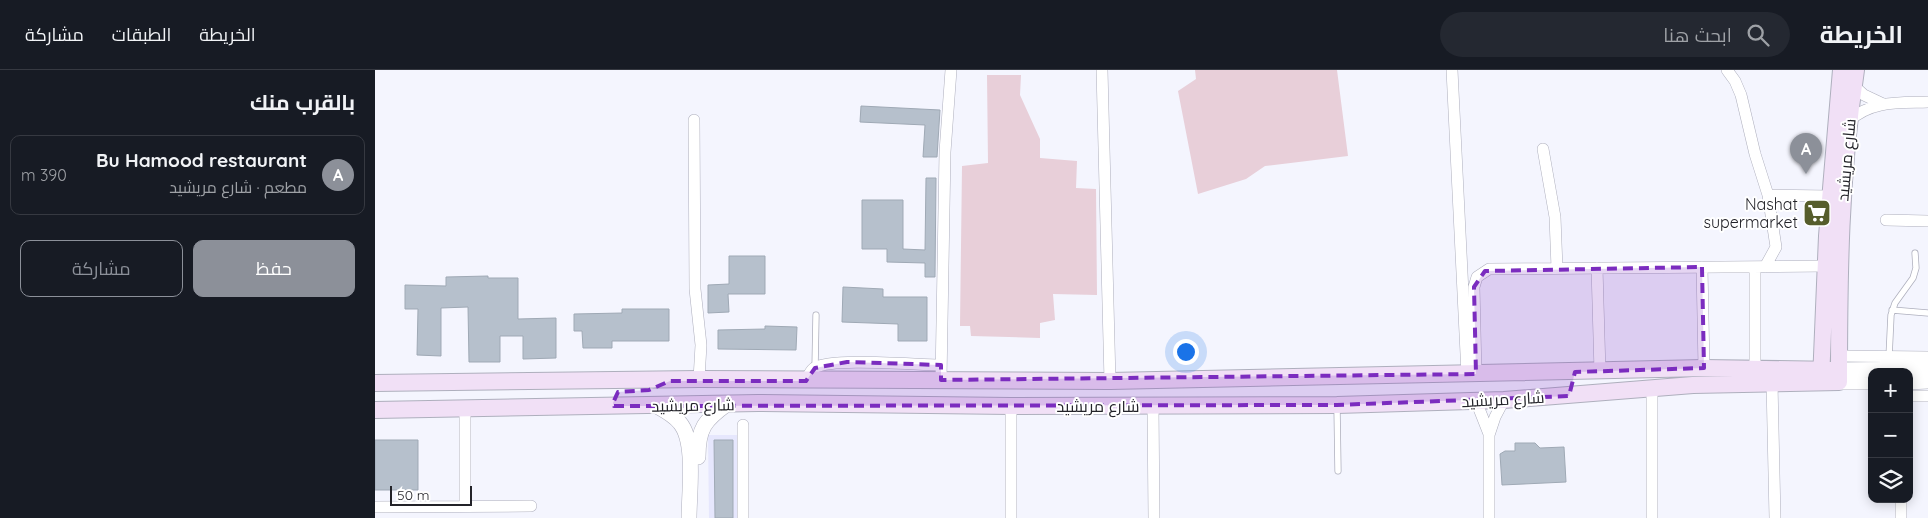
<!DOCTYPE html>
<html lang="ar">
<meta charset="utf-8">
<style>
:root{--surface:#171b24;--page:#242831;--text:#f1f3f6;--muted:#9ea1a6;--line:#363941;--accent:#8c9099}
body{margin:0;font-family:Quicksand,Cairo,sans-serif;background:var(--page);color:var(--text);direction:rtl}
.controls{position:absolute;right:15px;bottom:15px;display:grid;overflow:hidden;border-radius:10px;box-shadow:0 2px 12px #0003}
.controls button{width:45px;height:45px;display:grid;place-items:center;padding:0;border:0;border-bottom:1px solid var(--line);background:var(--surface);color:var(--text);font:25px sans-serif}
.scale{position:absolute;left:15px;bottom:12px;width:82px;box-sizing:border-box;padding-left:5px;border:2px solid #232329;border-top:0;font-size:14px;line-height:18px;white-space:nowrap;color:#232329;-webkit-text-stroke:4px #fff;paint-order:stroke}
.you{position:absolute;left:810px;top:281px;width:18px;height:18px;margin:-12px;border:4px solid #fff;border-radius:50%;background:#1a73e8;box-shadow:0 0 0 8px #1a73e833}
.badge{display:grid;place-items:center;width:32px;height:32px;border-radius:50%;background:var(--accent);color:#fff;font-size:16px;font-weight:700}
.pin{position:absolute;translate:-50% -41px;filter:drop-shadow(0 1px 2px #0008)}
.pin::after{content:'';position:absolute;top:26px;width:18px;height:15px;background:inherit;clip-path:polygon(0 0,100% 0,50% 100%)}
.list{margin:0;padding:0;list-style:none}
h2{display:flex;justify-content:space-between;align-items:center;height:65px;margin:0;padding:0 20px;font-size:21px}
h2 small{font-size:16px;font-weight:400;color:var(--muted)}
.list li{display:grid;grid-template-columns:32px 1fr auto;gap:15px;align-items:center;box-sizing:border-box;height:80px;margin:0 10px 10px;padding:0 10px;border:1px solid var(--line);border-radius:10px}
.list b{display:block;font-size:19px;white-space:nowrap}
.list p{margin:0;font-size:16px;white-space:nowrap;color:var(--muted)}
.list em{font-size:16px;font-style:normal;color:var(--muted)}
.actions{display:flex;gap:10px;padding:15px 20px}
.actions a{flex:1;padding:11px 0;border:1px solid var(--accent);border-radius:10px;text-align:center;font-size:18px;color:var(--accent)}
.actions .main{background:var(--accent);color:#fff}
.icon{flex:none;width:28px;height:28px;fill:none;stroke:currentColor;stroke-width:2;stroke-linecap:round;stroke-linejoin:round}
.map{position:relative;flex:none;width:1553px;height:448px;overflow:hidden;direction:ltr}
header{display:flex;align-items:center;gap:30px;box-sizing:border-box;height:70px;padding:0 25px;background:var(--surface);border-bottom:1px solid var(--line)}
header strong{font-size:24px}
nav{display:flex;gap:28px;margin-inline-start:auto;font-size:18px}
.search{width:350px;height:45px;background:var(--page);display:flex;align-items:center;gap:12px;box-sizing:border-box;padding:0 18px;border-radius:28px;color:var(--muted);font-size:19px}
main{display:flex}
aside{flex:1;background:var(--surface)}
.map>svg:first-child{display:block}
.built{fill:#e6e7fd}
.green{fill:#e8cfd9}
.building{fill:#b6c0cc;stroke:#9fa9b5}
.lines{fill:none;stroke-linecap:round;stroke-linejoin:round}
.service-casing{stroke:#aeafbd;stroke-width:7}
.minor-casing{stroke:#aeafbd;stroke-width:12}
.tertiary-casing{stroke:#aeafbd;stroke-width:16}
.secondary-casing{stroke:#aeafbd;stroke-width:18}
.service{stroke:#fff;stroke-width:5.5}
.minor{stroke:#fff;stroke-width:11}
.tertiary{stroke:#fff;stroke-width:15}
.secondary{stroke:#f1e0f6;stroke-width:16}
.marked{fill:#7b2cbf;fill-opacity:0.2;stroke:#7b2cbf;stroke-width:4;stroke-dasharray:10 6;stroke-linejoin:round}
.labels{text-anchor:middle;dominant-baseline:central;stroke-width:4;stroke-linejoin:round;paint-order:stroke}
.street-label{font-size:16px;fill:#232329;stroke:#fff}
.poi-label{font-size:16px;fill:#232329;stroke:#fff;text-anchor:end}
</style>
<header>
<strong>الخريطة</strong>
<div class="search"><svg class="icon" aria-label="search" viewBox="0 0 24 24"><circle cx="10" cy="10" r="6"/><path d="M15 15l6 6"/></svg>ابحث هنا</div>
<nav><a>الخريطة</a><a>الطبقات</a><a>مشاركة</a></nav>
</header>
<main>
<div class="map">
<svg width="1553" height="448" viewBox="0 0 1553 448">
<rect width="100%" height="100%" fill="#f4f5fe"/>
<path class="built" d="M333 365H362V448H334Z"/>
<path class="green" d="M820 0H962L973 86 890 96 871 109 823 124 803 21 821 9Z
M612 5H646L645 25 665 69V88L702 91 701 118 721 119 722 225 678 224 680 250 665 253V268L596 266 595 256H585L587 96 613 93Z"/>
<path class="building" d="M486 36 565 40 562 87H548L550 55 485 52Z
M551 108H561L560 207H550V193L512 192V179H487V130H528V179L550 180Z
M354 186H390V224H353L354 242 333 243V215L354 214Z
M113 206V208H143V249L181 248V288L148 289V266H125V292H94L93 237 66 238V286L42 285 43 239H30V215L71 216V207Z
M468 217 508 219V227H552V271H523V254L467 252Z
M247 239H294V271H237V278H208L207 261H199V244L247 243Z
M390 256 422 257 421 280 343 279V260L390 259Z
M0 370H43V420H0Z
M339 370H358V448H340Z
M1140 373H1160L1165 378 1189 377 1191 412 1127 415 1125 384 1130 381H1140Z"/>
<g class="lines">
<defs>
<path id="service" d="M1517 240 1553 243
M1514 287 1516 245 1520 233 1538 208 1541 198 1540 183
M440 298 441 245
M962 337 963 401"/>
<path id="minor" d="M727 0 735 311
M1077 0 1092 304
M1352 0 1360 11 1366 25 1380 84 1393 125 1401 177 1390 197
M1479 16 1489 25 1508 34
M319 50 320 219 326 275 324 309
M1474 51C1496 30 1525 33 1553 32
M1168 79 1180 147 1182 198
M1393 125 1454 126
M1511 150 1553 151
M1327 197 1329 298
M1380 197V299
M1222 198 1225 302
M1464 286 1553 287
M1101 304 1099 217 1102 207 1114 199 1450 196
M566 310 570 82 576 0
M431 311C433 306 435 301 439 298 458 287 541 295 566 295
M1397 313 1400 448
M1534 326H1553
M1101 331 1114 364
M778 336 779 448
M90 340V436
M368 355V448
M1526 429V448
M0 437 156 436
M636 448V336
M1114 448V365L1120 347 1129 330
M1277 448V318"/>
<path id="tertiary" d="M1464 300 1553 299
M1464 312H1497
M1534 312 1553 311
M280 335C289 340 299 345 305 353 321 372 314 423 314 448
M323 387C323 358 330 350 352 334"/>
<path id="secondary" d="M1446 310 1452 166 1466 0
M0 313 324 309 735 311 1329 298 1464 300
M0 340 383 333 636 336 962 335 1129 330 1318 315 1464 312C1464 205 1465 106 1481 0"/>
</defs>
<use href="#service" class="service-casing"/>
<use href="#minor" class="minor-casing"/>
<use href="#tertiary" class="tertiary-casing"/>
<use href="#secondary" class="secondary-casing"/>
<use href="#service" class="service"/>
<use href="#minor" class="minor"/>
<use href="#tertiary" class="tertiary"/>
<use href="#secondary" class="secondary"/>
</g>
<path class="marked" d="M1327 197 1329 298 1200 302 1194 326 962 335 239 336 238 333 243 322 274 320 295 311H431L440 298 472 292 566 295V310L1101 304 1099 217 1110 201Z"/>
<defs>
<symbol id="supermarket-square" viewBox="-11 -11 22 22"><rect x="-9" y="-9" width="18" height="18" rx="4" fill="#565d2b" stroke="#fff"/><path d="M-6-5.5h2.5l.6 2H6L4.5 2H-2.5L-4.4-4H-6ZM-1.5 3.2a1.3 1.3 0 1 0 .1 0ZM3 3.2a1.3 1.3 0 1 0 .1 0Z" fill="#fff"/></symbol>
</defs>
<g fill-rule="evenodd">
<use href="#supermarket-square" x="1426" y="127" width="32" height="32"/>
</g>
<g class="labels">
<g class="street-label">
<text transform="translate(1471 90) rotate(-85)">شارع مريشيد</text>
<text transform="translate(1128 329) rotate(-3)">شارع مريشيد</text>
<text transform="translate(318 335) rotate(-1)">شارع مريشيد</text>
<text x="723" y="336">شارع مريشيد</text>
</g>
<g class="poi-label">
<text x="1423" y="134">Nashat<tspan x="1423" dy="18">supermarket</tspan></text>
</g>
</g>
</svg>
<div class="controls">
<button>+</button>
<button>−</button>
<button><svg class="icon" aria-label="layers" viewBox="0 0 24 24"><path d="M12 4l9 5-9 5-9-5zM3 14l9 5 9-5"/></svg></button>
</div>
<div class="scale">50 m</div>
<div class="you"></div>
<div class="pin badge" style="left:1431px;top:104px">A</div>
</div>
<aside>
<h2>بالقرب منك<small></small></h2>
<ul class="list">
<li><span class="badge">A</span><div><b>Bu Hamood restaurant</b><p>مطعم · شارع مريشيد</p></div><em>390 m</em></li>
</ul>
<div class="actions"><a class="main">حفظ</a><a>مشاركة</a></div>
</aside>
</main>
